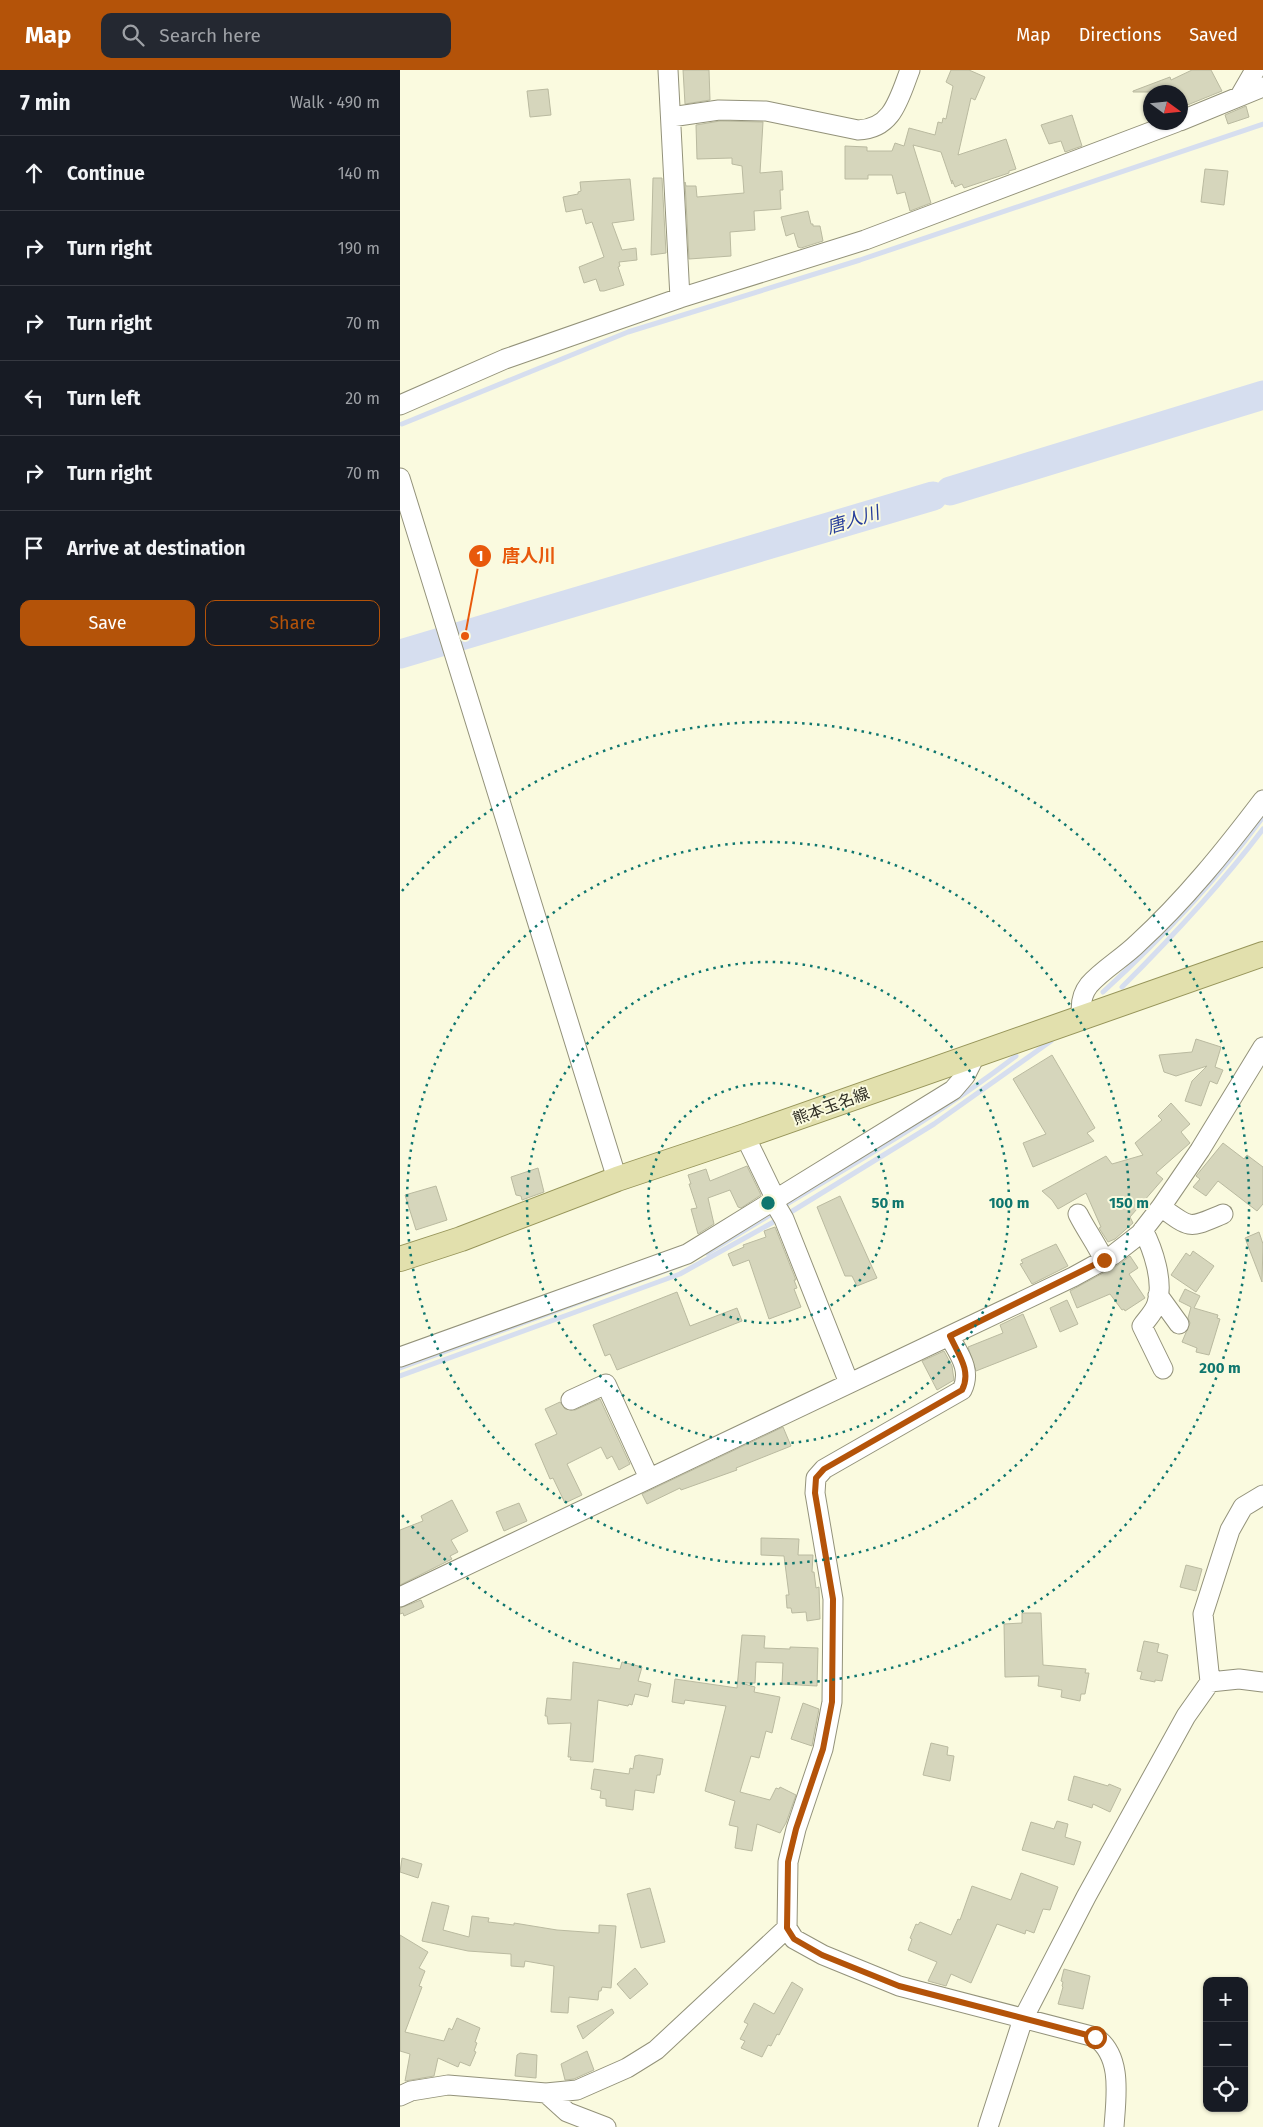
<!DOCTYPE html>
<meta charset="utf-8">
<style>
:root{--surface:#171b24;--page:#242831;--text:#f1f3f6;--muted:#9ea1a6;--line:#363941;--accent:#b45309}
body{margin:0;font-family:"Fira Sans","Noto Sans JP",sans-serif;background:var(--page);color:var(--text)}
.controls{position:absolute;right:15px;bottom:15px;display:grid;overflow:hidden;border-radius:10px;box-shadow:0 1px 4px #0004}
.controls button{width:45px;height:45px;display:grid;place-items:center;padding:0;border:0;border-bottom:1px solid var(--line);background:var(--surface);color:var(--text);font:25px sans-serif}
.compass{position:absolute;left:743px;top:15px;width:45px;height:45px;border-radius:50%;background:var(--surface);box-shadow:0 1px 4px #0004;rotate:105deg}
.stop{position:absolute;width:15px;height:15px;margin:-11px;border:4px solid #b45309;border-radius:50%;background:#fff}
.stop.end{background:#b45309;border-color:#fff;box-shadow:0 1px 5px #0008}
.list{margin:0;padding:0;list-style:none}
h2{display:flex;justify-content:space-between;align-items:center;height:65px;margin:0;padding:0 20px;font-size:21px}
h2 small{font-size:16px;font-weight:400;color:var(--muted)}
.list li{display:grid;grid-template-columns:32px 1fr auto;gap:15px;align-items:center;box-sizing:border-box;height:75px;padding:0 20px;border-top:1px solid var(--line)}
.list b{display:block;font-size:19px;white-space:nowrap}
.list em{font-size:16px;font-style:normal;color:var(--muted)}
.actions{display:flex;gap:10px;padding:15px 20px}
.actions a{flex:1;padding:11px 0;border:1px solid var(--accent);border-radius:10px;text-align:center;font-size:18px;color:var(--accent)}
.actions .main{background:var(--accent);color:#fff}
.icon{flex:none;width:28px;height:28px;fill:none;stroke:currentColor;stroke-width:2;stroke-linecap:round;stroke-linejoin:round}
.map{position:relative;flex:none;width:863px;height:2057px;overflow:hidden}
header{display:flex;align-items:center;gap:30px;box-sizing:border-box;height:70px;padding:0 25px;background:var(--accent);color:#fff}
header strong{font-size:24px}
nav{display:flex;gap:28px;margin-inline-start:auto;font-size:18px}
.search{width:350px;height:45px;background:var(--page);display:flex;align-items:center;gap:12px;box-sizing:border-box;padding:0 18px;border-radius:10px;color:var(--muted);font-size:19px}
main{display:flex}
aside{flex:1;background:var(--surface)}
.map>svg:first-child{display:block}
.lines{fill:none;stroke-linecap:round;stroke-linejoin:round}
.stream{stroke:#d6deef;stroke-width:5}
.river{stroke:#d6deef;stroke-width:29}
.building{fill:#d6d6bc;stroke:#babaa0}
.minor-casing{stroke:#93927a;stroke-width:21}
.major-casing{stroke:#97955a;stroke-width:26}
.minor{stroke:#fff;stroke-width:19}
.major{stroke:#e2e0ad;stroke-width:24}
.route{stroke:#b45309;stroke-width:6}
.ring{fill:none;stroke:#0f766e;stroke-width:2.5;stroke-dasharray:2.5 5}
.labels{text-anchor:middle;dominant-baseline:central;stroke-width:4;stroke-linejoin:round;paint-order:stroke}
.street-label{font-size:16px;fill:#2f2e24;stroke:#fafadf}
.water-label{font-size:18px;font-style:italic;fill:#253c9b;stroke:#fafadf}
.centre{fill:#0f766e;stroke:#fafadf;stroke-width:2.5}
.ring-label{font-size:15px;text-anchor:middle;font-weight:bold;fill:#0f766e;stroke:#fafadf;stroke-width:4;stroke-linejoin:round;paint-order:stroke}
.leader{fill:none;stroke:#e8590c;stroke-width:2}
.callout-dot{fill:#e8590c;stroke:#fafadf;stroke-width:2}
.mark-label{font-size:15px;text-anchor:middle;font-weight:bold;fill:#fff}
.callout-label{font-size:18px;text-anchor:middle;font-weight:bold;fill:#e8590c;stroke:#fafadf;stroke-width:4;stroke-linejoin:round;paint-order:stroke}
</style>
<header>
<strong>Map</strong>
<div class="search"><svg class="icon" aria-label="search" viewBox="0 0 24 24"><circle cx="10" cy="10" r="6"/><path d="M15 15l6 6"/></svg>Search here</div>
<nav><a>Map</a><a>Directions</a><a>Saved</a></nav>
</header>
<main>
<aside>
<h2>7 min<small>Walk · 490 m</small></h2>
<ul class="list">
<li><svg class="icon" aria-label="ahead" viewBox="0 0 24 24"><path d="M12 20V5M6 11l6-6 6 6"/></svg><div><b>Continue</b></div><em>140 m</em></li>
<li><svg class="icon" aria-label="right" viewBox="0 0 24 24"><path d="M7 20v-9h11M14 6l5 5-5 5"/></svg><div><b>Turn right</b></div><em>190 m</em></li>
<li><svg class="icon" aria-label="right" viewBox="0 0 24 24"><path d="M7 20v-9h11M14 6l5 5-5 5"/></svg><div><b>Turn right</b></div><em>70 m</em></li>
<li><svg class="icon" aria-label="left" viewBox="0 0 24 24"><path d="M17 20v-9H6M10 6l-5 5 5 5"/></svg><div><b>Turn left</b></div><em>20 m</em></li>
<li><svg class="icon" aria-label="right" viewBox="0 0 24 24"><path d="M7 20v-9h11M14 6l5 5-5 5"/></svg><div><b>Turn right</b></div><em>70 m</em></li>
<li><svg class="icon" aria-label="arrive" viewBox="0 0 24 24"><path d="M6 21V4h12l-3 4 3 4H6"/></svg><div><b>Arrive at destination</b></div></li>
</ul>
<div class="actions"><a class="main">Save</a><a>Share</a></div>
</aside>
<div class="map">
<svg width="863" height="2057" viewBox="0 0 863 2057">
<rect width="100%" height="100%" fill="#fafadf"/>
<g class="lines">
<path class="stream" d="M2 354 228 262 460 190 863 54
M722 917C772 867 820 816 863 759
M703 922C761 869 816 811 863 747
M382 1137C462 1089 542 1043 616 986
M386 1145 534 1054 651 971
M307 1183 375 1142
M0 1298 281 1195
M0 1306 280 1204 379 1149"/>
<path class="river" d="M550 421 863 325
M0 584 533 426"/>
</g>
<path class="building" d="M283 0H309L310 30 285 34Z
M551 0H569L585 7 575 30 571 28 558 85 606 69 616 99 609 101V103L564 118 562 114 555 117 552 110V114L541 82 513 75 531 133 510 141 505 122 497 124 492 105H468V109H445V76L467 77V81H492L495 73 504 76 509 58 535 65 538 52 542 53 543 48 546 49 553 16 546 12Z
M792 0H811L822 21 780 38V22H733V21L770 7 771 10Z
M148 19 151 45 130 47 127 21Z
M846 36 849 47 828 54 825 45Z
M672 45 682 76 665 82 661 71 649 74 641 55Z
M320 51 363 52 360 103 382 101 383 120H380L381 139 354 141 355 160 330 162 331 186 289 189 285 112 286 116H296L297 127 344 123 342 96 332 94V88L297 89 296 55Z
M805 99 828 101 824 135 801 132Z
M253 108H262L266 183 251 185Z
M230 109 234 150 212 153 222 180 236 178 237 190 219 192 220 196 218 197 224 215 204 221H200L196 209 184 213 179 197 204 187 192 152 186 154 182 139 166 142 163 127 178 124V122L181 121 180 112Z
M408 141 411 154H413V156H420L423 171 401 178 398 177 394 163 386 166 381 147Z
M796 969 821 977 815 997 823 1000 817 1014 810 1011 801 1036 785 1031 792 1011 807 996 776 1006 764 1002 759 985 792 982Z
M652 985 695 1058 687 1063 694 1071 633 1097 623 1073 646 1064 613 1009Z
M771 1033 790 1054 781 1062 790 1073 756 1103 763 1109 730 1147 733 1153 715 1169 708 1172 699 1158 701 1157 686 1123 658 1139 652 1130 642 1121 706 1086 712 1094 743 1085 735 1073 762 1050 758 1046Z
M823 1073 844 1089 847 1085 863 1097V1134L857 1141 818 1111 806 1126 793 1117 800 1109 796 1106Z
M347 1096 361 1125 341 1138 338 1137 330 1120 308 1128 314 1154 298 1164 291 1139 297 1138 289 1114H291L288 1105 306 1099 310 1111Z
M138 1098 144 1122 122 1130 121 1126 116 1125 111 1107Z
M36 1116 47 1150 16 1160 5 1125Z
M440 1126 477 1208 457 1216 452 1206H445L417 1137Z
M375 1157 396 1210H394L397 1218 394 1219 401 1237 369 1249 349 1190 333 1196 328 1184 344 1177 343 1175 366 1167 364 1161Z
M859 1162 863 1174 862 1212 845 1168Z
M656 1174 668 1196 632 1214 620 1194 623 1193 621 1190Z
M793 1181 814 1196 796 1222 771 1205 786 1183 790 1186Z
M730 1186 738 1198 729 1204 745 1228 725 1241 724 1239 722 1240 710 1224 677 1238 670 1221 718 1195Z
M785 1219 800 1226 794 1238 818 1245 817 1248 820 1249 809 1285 796 1282 797 1278 782 1272 790 1253 788 1248 791 1237 779 1231Z
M277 1222 290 1256 337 1238 342 1251 217 1300 210 1284 205 1286 193 1255Z
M667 1230 678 1254 660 1262 650 1238Z
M623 1244 637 1277 576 1301 568 1277 603 1263 600 1255Z
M544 1281 552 1296 554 1310 537 1320 522 1291Z
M200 1329 230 1394 219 1400 212 1386 207 1389 201 1377 167 1394 182 1425 165 1433 153 1408 150 1409 135 1374 157 1364 145 1339 160 1332 165 1339 175 1340Z
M383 1357 391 1376 336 1398 337 1400 281 1420 280 1418 247 1434 242 1424Z
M52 1430 68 1461 51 1470 58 1482 50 1486 52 1489 0 1515V1460L23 1451 21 1446Z
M119 1433 127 1451 104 1461 96 1442Z
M361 1468 399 1469 398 1485H413L412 1502H414L416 1518 419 1517 420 1549 407 1551 406 1542 392 1543 391 1538H387L386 1525H389L384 1486 361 1485Z
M786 1495 802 1499 796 1521 780 1517Z
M21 1530 24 1537 4 1546 3 1543 0 1544V1538Z
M622 1543H641L643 1595 686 1599 685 1603H689L685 1624H681L680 1631 661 1627 662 1620 638 1616 639 1606 605 1607 604 1554 622 1553Z
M342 1565 365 1566 364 1578 390 1579V1577L418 1578 417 1616 382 1614 383 1593 356 1592 355 1613H341L355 1617 354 1622 380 1627 372 1663 366 1661 359 1688 351 1686 340 1722 370 1730 376 1718 379 1719 380 1717 396 1725 386 1753 380 1763 357 1754 352 1781 335 1778 338 1757 329 1755 335 1731 305 1721 326 1636 285 1630 284 1634 272 1632 275 1609 337 1618Z
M744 1571 759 1574 757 1582 768 1585 762 1611 755 1610V1612L740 1609 742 1602 737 1601Z
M173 1592 220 1599 222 1592 242 1597 238 1611 251 1614 248 1627 235 1624 232 1635 229 1634 228 1636 198 1630 193 1692 170 1690 171 1687H168L171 1653 148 1654 147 1646H145L147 1628 171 1630Z
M403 1633 419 1639 412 1676 391 1669Z
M531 1673 548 1677 547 1685 554 1686 550 1711 523 1705Z
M239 1685 263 1689 260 1705H257L254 1723 235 1720 233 1740 206 1736V1729L200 1728 201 1721 191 1719 194 1699 229 1704 230 1698 233 1699 235 1686Z
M674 1706 708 1716 709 1714 721 1719 710 1742 693 1734 692 1738 668 1730Z
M657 1751 668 1754 665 1767 681 1772 674 1795 622 1780 631 1752 654 1759Z
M2 1788 22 1794 18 1808 0 1802Z
M621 1803 658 1817 650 1840 643 1839 634 1863 626 1860 625 1864 597 1854 571 1913 551 1904 546 1916 528 1911 537 1892 508 1880 512 1869 510 1868 516 1854 518 1855 520 1852 551 1865 558 1849 560 1850 572 1816 611 1830Z
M250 1818 265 1872 241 1878 227 1824Z
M32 1832 49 1836 43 1860 69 1867 72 1846 89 1848 88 1852 114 1855V1853L157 1860 199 1863V1855L216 1856 211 1918 202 1917 201 1921H199L198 1930 169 1927 168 1943 151 1942 154 1896 125 1891 124 1897 111 1896V1884L68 1881 22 1871Z
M0 1865 28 1882 19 1898 25 1901 19 1916 22 1917 5 1962 44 1971 49 1958 52 1960 57 1948 80 1958 75 1972 77 1973 74 1981 76 1982 70 1996 60 1992 58 1997 38 1988 34 2006 5 2011 10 1984 0 1981Z
M235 1898 248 1914 230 1929 217 1914Z
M664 1899 690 1906 683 1939 658 1934 663 1917 662 1916 663 1912 661 1911Z
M392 1912 403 1919 379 1965 377 1964 371 1976 368 1975 362 1987 341 1978 345 1971 340 1969 348 1954 344 1952 354 1933 374 1944Z
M212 1939 214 1943 183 1969 177 1956Z
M187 1981 194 2000 174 2009 165 2010 161 1994Z
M120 1983 137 1985 136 2008 115 2006 117 1985Z"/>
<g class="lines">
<defs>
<path id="minor" d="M268 0 280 228
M840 26 855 0
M271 47 319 40 366 41 458 60C493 59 499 28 510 0
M780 51 863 17
M0 335 105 289 280 228 465 170 777 52
M0 408 217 1109
M682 947C680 935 681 925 689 915 703 899 723 888 738 873 785 830 825 780 863 730
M345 1066 376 1130
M374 1132 384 1149 449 1313
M761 1137C792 1160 789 1158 823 1144
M678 1144C686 1160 696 1173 704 1190
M743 1160C753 1179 764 1212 757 1233 755 1241 747 1249 742 1256L763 1299
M758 1225 779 1254
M549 1266C559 1284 572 1300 562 1320L424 1399 416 1408 415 1423 433 1529 432 1632 423 1679 396 1759 388 1792 387 1858 394 1869 423 1885 499 1916 695 1967C723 1986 716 2027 714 2057
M0 1287 287 1184 553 1020 565 1006 576 984
M171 1330 206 1314 249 1408
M0 1527 549 1266 673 1207 713 1185 740 1164 761 1137 800 1080 863 977
M810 1612 839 1609 863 1612
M146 2023 167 2042 206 2057
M0 2026 11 2021 48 2015 146 2023 177 2020 227 1998 256 1980 387 1858
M588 2057 623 1949 686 1827 786 1646 810 1612 803 1544 830 1460 843 1437 863 1425"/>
<path id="major" d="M0 1189 61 1169 217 1109 345 1066 863 884"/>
</defs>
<use href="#minor" class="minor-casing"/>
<use href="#major" class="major-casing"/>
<use href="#minor" class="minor"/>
<use href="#major" class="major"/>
</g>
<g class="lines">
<path class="route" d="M695 1967 499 1916 422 1885 394 1869 387 1858 388 1792 396 1759 423 1679 432 1632 433 1529 415 1423 416 1408 424 1399 562 1320C572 1301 558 1284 550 1266L704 1190"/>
</g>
<g class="ring">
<circle cx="368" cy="1133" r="120"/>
<circle cx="368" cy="1133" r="241"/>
<circle cx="368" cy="1133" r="361"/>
<path d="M2 821A481 481 0 1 1 2 1445"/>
</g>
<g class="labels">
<g class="street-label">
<text transform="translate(431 1036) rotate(-20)">熊本玉名線</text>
</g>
<g class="water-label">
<text transform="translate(453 450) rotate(-17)">唐人川</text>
</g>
</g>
<circle cx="368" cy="1133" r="8" class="centre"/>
<g class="ring-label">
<text x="488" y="1138">50 m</text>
<text x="609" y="1138">100 m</text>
<text x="729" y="1138">150 m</text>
<text x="820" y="1303">200 m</text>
</g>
<path class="leader" d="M65 566L80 486"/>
<g class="callout-dot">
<circle cx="65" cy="566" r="5"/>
<circle cx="80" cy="486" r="12"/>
</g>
<g class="mark-label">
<text x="80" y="491">1</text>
</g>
<g class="callout-label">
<text x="129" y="492">唐人川</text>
</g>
</svg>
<div class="controls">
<button>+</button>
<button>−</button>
<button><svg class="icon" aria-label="locate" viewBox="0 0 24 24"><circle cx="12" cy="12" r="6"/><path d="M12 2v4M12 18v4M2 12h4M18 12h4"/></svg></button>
</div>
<svg class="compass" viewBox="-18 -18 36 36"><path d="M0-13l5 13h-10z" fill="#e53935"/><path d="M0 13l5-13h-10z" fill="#9ea1a6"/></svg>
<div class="stop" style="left:695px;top:1967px"></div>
<div class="stop end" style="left:704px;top:1190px"></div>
</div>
</main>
